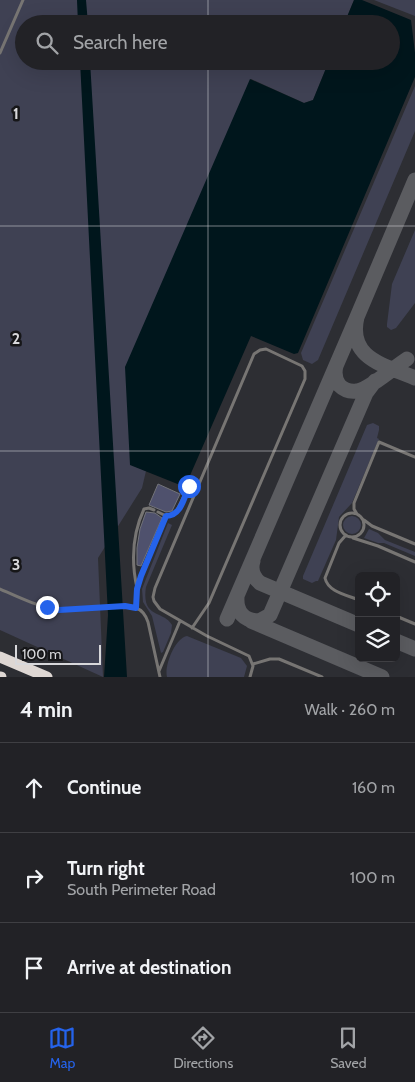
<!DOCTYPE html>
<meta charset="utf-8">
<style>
:root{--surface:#222226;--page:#2a2a2e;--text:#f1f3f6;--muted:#a2a4a7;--line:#3f3f43;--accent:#2563eb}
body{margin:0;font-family:Cabin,sans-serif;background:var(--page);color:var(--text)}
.controls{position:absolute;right:15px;bottom:15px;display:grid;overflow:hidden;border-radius:8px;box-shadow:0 5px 20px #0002}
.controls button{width:45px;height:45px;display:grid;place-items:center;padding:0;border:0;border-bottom:1px solid var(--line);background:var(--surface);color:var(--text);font:25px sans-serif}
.scale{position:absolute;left:15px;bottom:12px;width:86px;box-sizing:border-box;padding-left:5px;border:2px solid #d8d8db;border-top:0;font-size:14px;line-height:18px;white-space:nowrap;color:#d8d8db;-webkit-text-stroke:4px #161618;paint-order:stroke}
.stop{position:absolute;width:15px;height:15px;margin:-11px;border:4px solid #2563eb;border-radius:50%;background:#fff}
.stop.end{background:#2563eb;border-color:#fff;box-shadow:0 1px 5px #0008}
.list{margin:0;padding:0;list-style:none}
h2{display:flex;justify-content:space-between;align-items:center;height:65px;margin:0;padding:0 20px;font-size:21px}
h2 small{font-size:16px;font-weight:400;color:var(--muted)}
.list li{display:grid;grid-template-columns:32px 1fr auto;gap:15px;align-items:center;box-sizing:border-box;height:90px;padding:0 20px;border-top:1px solid var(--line)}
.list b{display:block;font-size:19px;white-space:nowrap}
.list p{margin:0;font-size:16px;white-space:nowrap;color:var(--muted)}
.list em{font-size:16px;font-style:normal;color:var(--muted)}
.icon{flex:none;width:28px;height:28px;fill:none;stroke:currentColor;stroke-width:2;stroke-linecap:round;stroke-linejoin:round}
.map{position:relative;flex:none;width:415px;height:677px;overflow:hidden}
.search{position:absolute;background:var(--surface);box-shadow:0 5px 20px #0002;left:15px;right:15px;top:15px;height:55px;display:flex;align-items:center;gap:12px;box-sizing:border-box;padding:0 18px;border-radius:28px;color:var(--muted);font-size:19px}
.sheet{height:335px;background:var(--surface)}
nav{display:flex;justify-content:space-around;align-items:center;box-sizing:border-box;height:70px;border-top:1px solid var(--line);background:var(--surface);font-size:14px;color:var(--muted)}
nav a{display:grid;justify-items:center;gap:2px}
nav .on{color:var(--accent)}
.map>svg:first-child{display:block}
.green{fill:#3f4153}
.water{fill:#00161c}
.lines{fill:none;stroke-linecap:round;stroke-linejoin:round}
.taxiway{stroke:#5b5c60;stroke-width:15}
.building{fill:#4f516d;stroke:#727379}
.service{stroke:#777573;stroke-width:3}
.motorway{stroke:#ded7d3;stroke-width:11}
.route{stroke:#2563eb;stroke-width:6}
.grid{fill:none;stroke:#d8d8db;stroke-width:1;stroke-opacity:0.55}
.grid-label{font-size:16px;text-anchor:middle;font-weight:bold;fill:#d8d8db;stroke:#161618;stroke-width:5;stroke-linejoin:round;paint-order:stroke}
</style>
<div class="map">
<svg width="415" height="677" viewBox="0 0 415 677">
<rect width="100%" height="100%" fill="#2d2e33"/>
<path class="green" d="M0 0H354L344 24H24V61H329L313 100 304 103 251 79 130 464 146 471 142 488 98 558 103 677 0 630Z
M374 0H415V18V16Z
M415 86V131L318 360 312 364 303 360 301 353Z
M415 230V303L396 328 391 330 387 327V324L392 284Z
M373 423 379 426V430L377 438 379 439 352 503 339 517 336 540 318 581H316L312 583 303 579V576L367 425Z
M343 525a9 9 0 1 1 18 0a9 9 0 1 1-18 0Z
M168 523 172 525 146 587C141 619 164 610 172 625L171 633 163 652 161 653 152 616 143 602 142 589Z
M369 529 378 533 385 540 415 552V556L384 543H378L364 538Z
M187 636 241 658 247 666 244 677H167C164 666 175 638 187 636Z"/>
<path class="water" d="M77 0H86L88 24H78Z
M354 0H362L411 20 415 53V77L298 353 294 354 251 336 185 487 130 465 125 367 250 79 304 103 313 100 329 61H391V24H344Z
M80 61H90L127 677H104L108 615Z"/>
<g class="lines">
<path class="taxiway" d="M415 180 357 317C347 359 385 365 415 378
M336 366C334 373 335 379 339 385 344 390 351 392 357 391 368 390 396 366 407 359
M253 561C250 570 253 577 260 583L359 625
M237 597C236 612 244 621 259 621L270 615 366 393 375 381
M227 619 357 317
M251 621 382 677
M396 641 415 649"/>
</g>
<path class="building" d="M158 484 180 494 172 511 166 512 149 505Z
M146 512 155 513 162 518 141 566 137 565V548L140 529Z"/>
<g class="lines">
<path class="service" d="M0 53 23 0
M158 512 166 516 175 514 189 486
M340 525a12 12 0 1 1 24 0a12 12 0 1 1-24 0Z
M357 514 354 509V503L379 442 415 457
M364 520 372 526 415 544
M346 535 339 543 325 578C328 592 347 595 359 600
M353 538 378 546 415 562
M137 588C131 561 132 535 144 509L149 508 154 510
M0 589C18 597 38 607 58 609 79 612 119 602 136 608 142 610 146 616 148 622L160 677
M136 608 137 589 141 576 166 516
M396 616 415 624
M192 628 209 603 305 379V371L302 366 266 349 260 350 254 354 155 588 153 597 154 601 160 609 207 636 249 656 253 666 250 677
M253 664 270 659H279L322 677
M159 671 180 621"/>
<path class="motorway" d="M0 657 47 677
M0 677H1"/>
</g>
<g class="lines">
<path class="route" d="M47 607 59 610 125 606 136 608 137 589 141 576 166 516C181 516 184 498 189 486"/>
</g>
<path class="grid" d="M208 0V24M208 61V677M0 226H415M0 451H415"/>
<g class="grid-label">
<text x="16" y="119">1</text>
<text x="16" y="344">2</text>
<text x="16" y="570">3</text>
</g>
</svg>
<div class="controls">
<button><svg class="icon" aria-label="locate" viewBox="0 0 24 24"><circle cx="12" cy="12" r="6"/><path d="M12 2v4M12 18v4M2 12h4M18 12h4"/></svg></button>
<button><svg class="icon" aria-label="layers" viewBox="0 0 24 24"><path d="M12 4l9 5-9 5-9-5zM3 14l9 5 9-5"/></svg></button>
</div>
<div class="scale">100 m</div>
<div class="stop" style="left:189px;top:486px"></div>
<div class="stop end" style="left:47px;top:607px"></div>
<div class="search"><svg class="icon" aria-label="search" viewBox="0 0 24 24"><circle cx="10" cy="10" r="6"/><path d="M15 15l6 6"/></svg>Search here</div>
</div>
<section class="sheet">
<h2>4 min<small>Walk · 260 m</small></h2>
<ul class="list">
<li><svg class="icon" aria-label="ahead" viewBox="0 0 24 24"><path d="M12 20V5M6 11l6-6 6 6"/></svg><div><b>Continue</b></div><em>160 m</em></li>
<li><svg class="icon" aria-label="right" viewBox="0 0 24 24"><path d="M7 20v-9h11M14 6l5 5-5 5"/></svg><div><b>Turn right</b><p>South Perimeter Road</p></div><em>100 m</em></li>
<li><svg class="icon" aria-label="arrive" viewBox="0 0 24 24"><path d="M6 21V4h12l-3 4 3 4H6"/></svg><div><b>Arrive at destination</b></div></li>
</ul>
</section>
<nav>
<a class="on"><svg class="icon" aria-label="map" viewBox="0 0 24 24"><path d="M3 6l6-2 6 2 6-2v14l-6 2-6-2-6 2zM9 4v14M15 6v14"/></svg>Map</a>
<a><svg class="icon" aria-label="directions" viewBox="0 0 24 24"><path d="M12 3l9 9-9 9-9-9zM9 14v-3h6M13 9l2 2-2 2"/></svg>Directions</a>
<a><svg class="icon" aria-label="saved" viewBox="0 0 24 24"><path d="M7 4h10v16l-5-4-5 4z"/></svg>Saved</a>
</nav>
